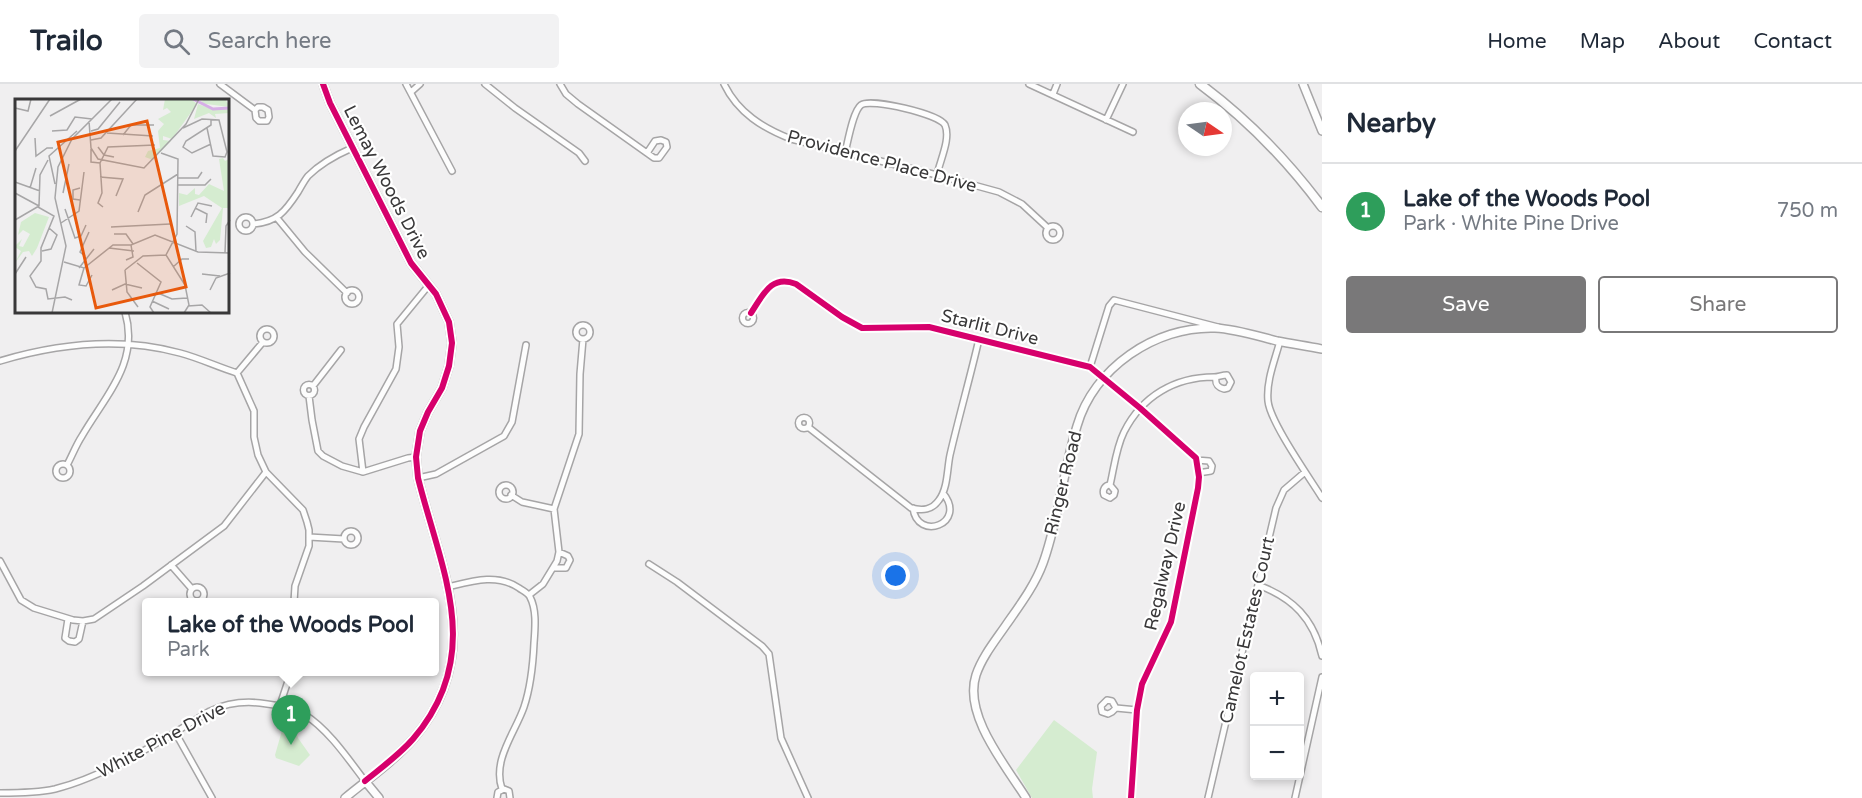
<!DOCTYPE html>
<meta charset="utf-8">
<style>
:root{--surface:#fff;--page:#f2f2f3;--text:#1f2937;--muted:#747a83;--line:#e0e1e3;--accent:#797879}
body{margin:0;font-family:"Varela Round",sans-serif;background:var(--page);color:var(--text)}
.controls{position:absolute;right:18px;bottom:18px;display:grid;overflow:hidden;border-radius:6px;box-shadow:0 3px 9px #0003}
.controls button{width:54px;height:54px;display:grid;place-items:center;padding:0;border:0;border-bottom:2px solid var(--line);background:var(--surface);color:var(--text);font:30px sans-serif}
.compass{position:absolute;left:1178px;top:18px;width:54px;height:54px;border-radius:50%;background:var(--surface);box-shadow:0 3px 9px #0003;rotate:103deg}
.you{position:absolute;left:896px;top:492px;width:21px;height:21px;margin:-15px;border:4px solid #fff;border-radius:50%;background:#1a73e8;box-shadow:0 0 0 9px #1a73e833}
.badge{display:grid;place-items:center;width:39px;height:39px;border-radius:50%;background:var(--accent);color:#fff;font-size:20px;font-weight:700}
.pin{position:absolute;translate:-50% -50px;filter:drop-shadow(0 2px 3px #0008)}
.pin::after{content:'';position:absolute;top:32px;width:21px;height:18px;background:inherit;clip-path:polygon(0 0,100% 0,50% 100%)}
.popup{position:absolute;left:142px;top:514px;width:297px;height:78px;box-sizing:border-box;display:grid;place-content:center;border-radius:6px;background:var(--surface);filter:drop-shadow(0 2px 4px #0005);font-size:20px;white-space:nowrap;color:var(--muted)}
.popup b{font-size:22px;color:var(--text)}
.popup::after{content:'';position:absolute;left:50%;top:100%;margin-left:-12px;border:12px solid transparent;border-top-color:var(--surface)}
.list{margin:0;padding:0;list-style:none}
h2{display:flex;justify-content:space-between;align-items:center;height:78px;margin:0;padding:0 24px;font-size:26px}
h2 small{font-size:20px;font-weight:400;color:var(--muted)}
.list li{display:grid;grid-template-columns:39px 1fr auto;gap:18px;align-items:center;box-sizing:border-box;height:96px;padding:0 24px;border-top:2px solid var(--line)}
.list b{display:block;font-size:22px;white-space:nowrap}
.list p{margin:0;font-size:20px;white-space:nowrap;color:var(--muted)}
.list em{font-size:20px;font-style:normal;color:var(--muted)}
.actions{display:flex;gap:12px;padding:18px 24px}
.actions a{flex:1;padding:14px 0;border:2px solid var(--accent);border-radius:6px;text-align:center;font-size:21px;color:var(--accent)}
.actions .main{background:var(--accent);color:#fff}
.icon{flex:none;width:33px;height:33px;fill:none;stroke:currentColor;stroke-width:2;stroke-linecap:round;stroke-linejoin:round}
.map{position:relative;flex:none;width:1322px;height:714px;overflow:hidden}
header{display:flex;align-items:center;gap:36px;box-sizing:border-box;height:84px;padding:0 30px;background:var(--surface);border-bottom:2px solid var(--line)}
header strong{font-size:28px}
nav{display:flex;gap:33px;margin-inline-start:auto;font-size:21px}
.search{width:420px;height:54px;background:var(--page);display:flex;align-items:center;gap:15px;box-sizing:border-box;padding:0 21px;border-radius:6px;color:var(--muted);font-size:22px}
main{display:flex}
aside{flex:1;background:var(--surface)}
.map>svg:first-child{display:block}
.green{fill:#d5ecd0}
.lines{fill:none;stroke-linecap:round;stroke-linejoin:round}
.street-casing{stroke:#a6a5a6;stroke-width:8}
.secondary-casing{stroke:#a6a5a6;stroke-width:10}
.primary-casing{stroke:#a6a5a6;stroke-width:11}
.street{stroke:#fdfdfd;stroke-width:5}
.secondary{stroke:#fdfdfd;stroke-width:7}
.primary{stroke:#fdfdfd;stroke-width:8}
.cycleway-casing{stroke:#fff;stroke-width:10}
.cycleway{stroke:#d6006c;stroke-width:6}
.labels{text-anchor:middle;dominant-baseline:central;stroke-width:4.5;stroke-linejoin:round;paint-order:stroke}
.street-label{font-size:18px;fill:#393839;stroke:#fff}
.inset-river{fill:none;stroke:#d6afe6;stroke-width:3}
.inset-road{fill:none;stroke:#a7a6a7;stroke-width:1.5}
.view{fill:#e8590c;fill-opacity:0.15;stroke:#e8590c;stroke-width:3}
.inset-edge{fill:none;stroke:#393839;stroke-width:3}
</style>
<header>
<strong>Trailo</strong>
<div class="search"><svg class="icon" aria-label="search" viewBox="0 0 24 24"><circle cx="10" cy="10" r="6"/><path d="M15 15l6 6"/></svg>Search here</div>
<nav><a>Home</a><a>Map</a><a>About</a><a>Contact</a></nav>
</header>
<main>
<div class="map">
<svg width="1322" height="714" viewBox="0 0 1322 714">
<rect width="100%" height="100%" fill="#f0eff0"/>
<path class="green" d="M1054 636 1097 668 1092 705 1093 714H1032L1016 686Z
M287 640 294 642 298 654 310 671 299 682 276 674 275 671 283 643Z"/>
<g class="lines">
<defs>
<path id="street" d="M220 0 255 26 256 34 259 37H267L269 33 268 26 263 23H258L255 26
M406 0 452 87
M485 0 515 24 579 69 585 77
M560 0 566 10 578 20 654 74H659L667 63 666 58 661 56 655 57 647 69
M724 0C738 29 763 44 791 55L937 91 999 108 1022 120 1048 144
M1029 0 1133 48
M411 8 420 0
M1053 10 1057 0
M1106 36 1123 0
M845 69C848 57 853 27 861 21 871 14 939 30 945 41 951 55 940 76 937 91
M239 140a7 7 0 1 1 14 0a7 7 0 1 1-14 0Z
M277 134 305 168 347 209
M253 140C277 138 285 128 298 108 301 103 304 97 308 92 321 79 336 71 352 64
M1046 149a7 7 0 1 1 14 0a7 7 0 1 1-14 0Z
M345 213a7 7 0 1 1 14 0a7 7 0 1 1-14 0Z
M742.5 234a5.5 5.5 0 1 1 11 0a5.5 5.5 0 1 1-11 0Z
M751 229C763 211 771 190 796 200L842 233 862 244 929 243 1090 283 1140 324 1196 374 1199 393 1198 404 1171 538 1142 600 1137 626 1131 714
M576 248a7 7 0 1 1 14 0a7 7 0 1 1-14 0Z
M260 252a7 7 0 1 1 14 0a7 7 0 1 1-14 0Z
M1280 257C1275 276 1266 297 1268 317 1270 338 1309 393 1322 414
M0 277C57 260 121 253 180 269 199 274 218 283 237 289L254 327V353L258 371 266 388 303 426 307 438 309 446V462L295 502 294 518
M1090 283 1109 222 1114 216 1218 243
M237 289 263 258
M303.5 306a5.5 5.5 0 1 1 11 0a5.5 5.5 0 1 1-11 0Z
M313 302 341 266
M309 312 312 336 318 367 323 372 342 382 363 388 408 374 416 373
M798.5 339a5.5 5.5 0 1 1 11 0a5.5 5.5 0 1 1-11 0Z
M808 343 911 424C923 427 932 426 939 416 948 404 947 385 950 371 959 332 970 294 979 255
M1196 376 1209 377 1212 382 1211 387 1198 389
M56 387a7 7 0 1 1 14 0a7 7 0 1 1-14 0Z
M67 381C72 372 76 361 82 352 105 312 140 279 125 228
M363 388 359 355 364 343 396 285 399 263 397 240 429 201
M418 394 436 390 504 352 512 338 526 261
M1110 401 1115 407 1114 411 1110 414 1104 411C1102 406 1105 401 1110 401 1114 384 1116 364 1124 348 1142 312 1175 293 1214 293 1218 293 1222 291 1227 291L1231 298 1228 304 1224 305C1217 303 1215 300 1216 293
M499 408a7 7 0 1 1 14 0a7 7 0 1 1-14 0Z
M511 411 522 418 554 425
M913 424C917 458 968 440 943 409
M344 454a7 7 0 1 1 14 0a7 7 0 1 1-14 0Z
M309 453 344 455
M0 477 21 516 34 524 73 536 83 537 94 535 143 502 224 442 266 388
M649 480 677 498 762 562 769 570 781 654 808 714
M171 481 192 505
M555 484H566L570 476 568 472 559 468
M1258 501C1293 514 1314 535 1322 572
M190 510a7 7 0 1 1 14 0a7 7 0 1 1-14 0Z
M448 503C472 497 497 489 519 504 523 507 528 509 530 513 537 526 535 545 534 559 533 581 531 602 524 623 515 649 492 676 502 705
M529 511 543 500 557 477 559 468 554 425 579 350 580 290 583 255
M68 535 65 554 69 557 75 558 79 555 83 537
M280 621 288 597 289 588
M1116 624 1112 628 1108 630 1102 628 1101 622 1107 616 1112 617 1116 624 1137 626
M175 648 212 714
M0 709C18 709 37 709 55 705 107 692 164 655 210 627 227 619 242 617 260 619 276 621 291 623 305 631 328 645 349 676 365 697
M497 714 498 708 504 705 509 707 510 714
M1208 714 1276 424 1284 406 1305 388
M1295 714 1322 593"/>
<path id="secondary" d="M323 0 330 19 411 179 436 210 449 238 452 259 449 282 442 304 428 328 420 347 416 373 418 394C441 486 486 569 414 654 394 677 368 695 345 714
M1303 0 1322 47
M365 697 379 714
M1026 714C1006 682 963 631 976 591 982 573 995 557 1006 541 1020 521 1035 501 1043 479 1059 435 1063 387 1077 342 1094 284 1155 242 1215 244 1236 245 1257 252 1277 257 1292 260 1307 262 1322 265"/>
<path id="primary" d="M1200 0C1246 34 1287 76 1322 123"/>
</defs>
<use href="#street" class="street-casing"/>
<use href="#secondary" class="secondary-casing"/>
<use href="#primary" class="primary-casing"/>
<use href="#street" class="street"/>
<use href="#secondary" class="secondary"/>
<use href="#primary" class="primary"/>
<defs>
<path id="cycleway" d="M323 0 330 19 411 179 436 210 449 238 452 259 449 282 442 304 428 328 420 347 416 373 418 394C441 486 486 570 413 655 399 671 381 684 365 697
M751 229C763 211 771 190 796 200L842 233 862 244 929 243 1090 283 1140 324 1196 374 1199 393 1198 404 1171 538 1142 600 1137 626 1131 714"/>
</defs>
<use href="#cycleway" class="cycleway-casing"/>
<use href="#cycleway" class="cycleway"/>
</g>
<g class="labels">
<g class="street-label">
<text transform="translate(882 77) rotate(15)">Providence Place Drive</text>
<text transform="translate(387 98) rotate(63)">Lemay Woods Drive</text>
<text transform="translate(990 243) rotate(14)">Starlit Drive</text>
<text transform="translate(1063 399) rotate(-76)">Ringer Road</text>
<text transform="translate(1165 482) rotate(-77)">Regalway Drive</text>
<text transform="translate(1247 546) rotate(-77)">Camelot Estates Court</text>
<text transform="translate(161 656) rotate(-28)">White Pine Drive</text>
</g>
</g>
<g transform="translate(15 15)">
<rect width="214" height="214" fill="#f0eff0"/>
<path d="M150 0H176L182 5 157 40 148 37V41L156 42 138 61 130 58 133 52 145 49 143 32 149 25 143 20 156 13 152 9 148 11ZM191 0H210L214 6V14L200 15 201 19 194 14 179 20 183 5 197 10 214 8 184 4ZM208 59 210 62 214 60V109H208L205 141 201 145 199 140 196 148 191 149 188 142 207 109 189 97 164 107V94L172 96 180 89V95L184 96 194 85 209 92 204 60ZM20 114 34 118 22 149 17 157 14 152 8 153 0 164 6 152 0 148V130L1 146 7 140 4 147 8 148 15 135 8 131 3 136 6 123Z" fill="#d5ecd0"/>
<path class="inset-river" d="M178 0 198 10 215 9"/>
<path class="inset-road" d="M0 9 13 12 16 0M35 17 66 0M74 22 76 49 83 60 129 69 171 25 184 0M168 29 187 20 204 21 212 53 210 58 198 57 192 29M37 32 52 31 60 18 77 20M76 32 83 30 105 3M92 34 138 37M108 36 116 26H139M20 39 21 57 32 49H38M76 41 86 39 122 0M196 45 177 54 168 48 171 42 196 26V20M83 48 89 56 99 58M76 50V63L85 64M0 52 35 0M146 54 163 60 162 135 151 156 170 186 174 206 169 214M85 78 108 80 101 97M163 79H183L187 73M0 83 25 92M40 85 34 57 62 32M163 86H190L196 80M15 89 21 69M0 94 24 107M48 94 54 65M65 101 58 100V91L65 89M23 108 39 117 26 149V162L15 177 21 188 31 190 33 200 50 198 57 201M88 108 83 104 87 94 85 64 93 48 140 46M180 109 192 115 191 124M50 110 60 139 66 137 71 126M123 113 130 96 163 75M176 118 183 104 197 107M0 121 24 107 25 76 33 61M46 124 64 112 69 73M171 127 180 133 181 152M96 128 155 125M99 135H111L118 145M94 149 119 152M27 152 36 150 42 136 34 129M210 154 211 127 215 121M70 157 65 153 74 133M111 161 118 158 116 146M49 163 69 169 98 146H116L140 136 183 153 215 154M122 164 146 183 135 208 139 214M158 168 167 160H174M64 169 79 150M69 169 64 186 71 187 77 176M110 171 128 157 151 156M110 171 112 193 123 208M0 175 11 158M187 175 205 177M97 191 110 185 127 189M195 191 201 179 215 174M143 194 157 200 172 199M137 202 154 210M173 207 187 206 196 214M37 214 51 147 40 99 43 68 57 40 97 0"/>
<path class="view" d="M132 22 171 188 81 209 43 43Z"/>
<rect width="214" height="214" class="inset-edge"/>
</g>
</svg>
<div class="controls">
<button>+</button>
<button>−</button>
</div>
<svg class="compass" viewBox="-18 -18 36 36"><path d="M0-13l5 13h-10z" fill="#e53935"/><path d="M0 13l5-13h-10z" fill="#747a83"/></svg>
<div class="you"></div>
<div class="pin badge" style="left:291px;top:661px;background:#2e9e5b">1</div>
<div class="popup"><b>Lake of the Woods Pool</b>Park</div>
</div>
<aside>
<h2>Nearby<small></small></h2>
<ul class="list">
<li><span class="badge" style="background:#2e9e5b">1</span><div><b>Lake of the Woods Pool</b><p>Park · White Pine Drive</p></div><em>750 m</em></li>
</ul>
<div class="actions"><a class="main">Save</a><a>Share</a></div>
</aside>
</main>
